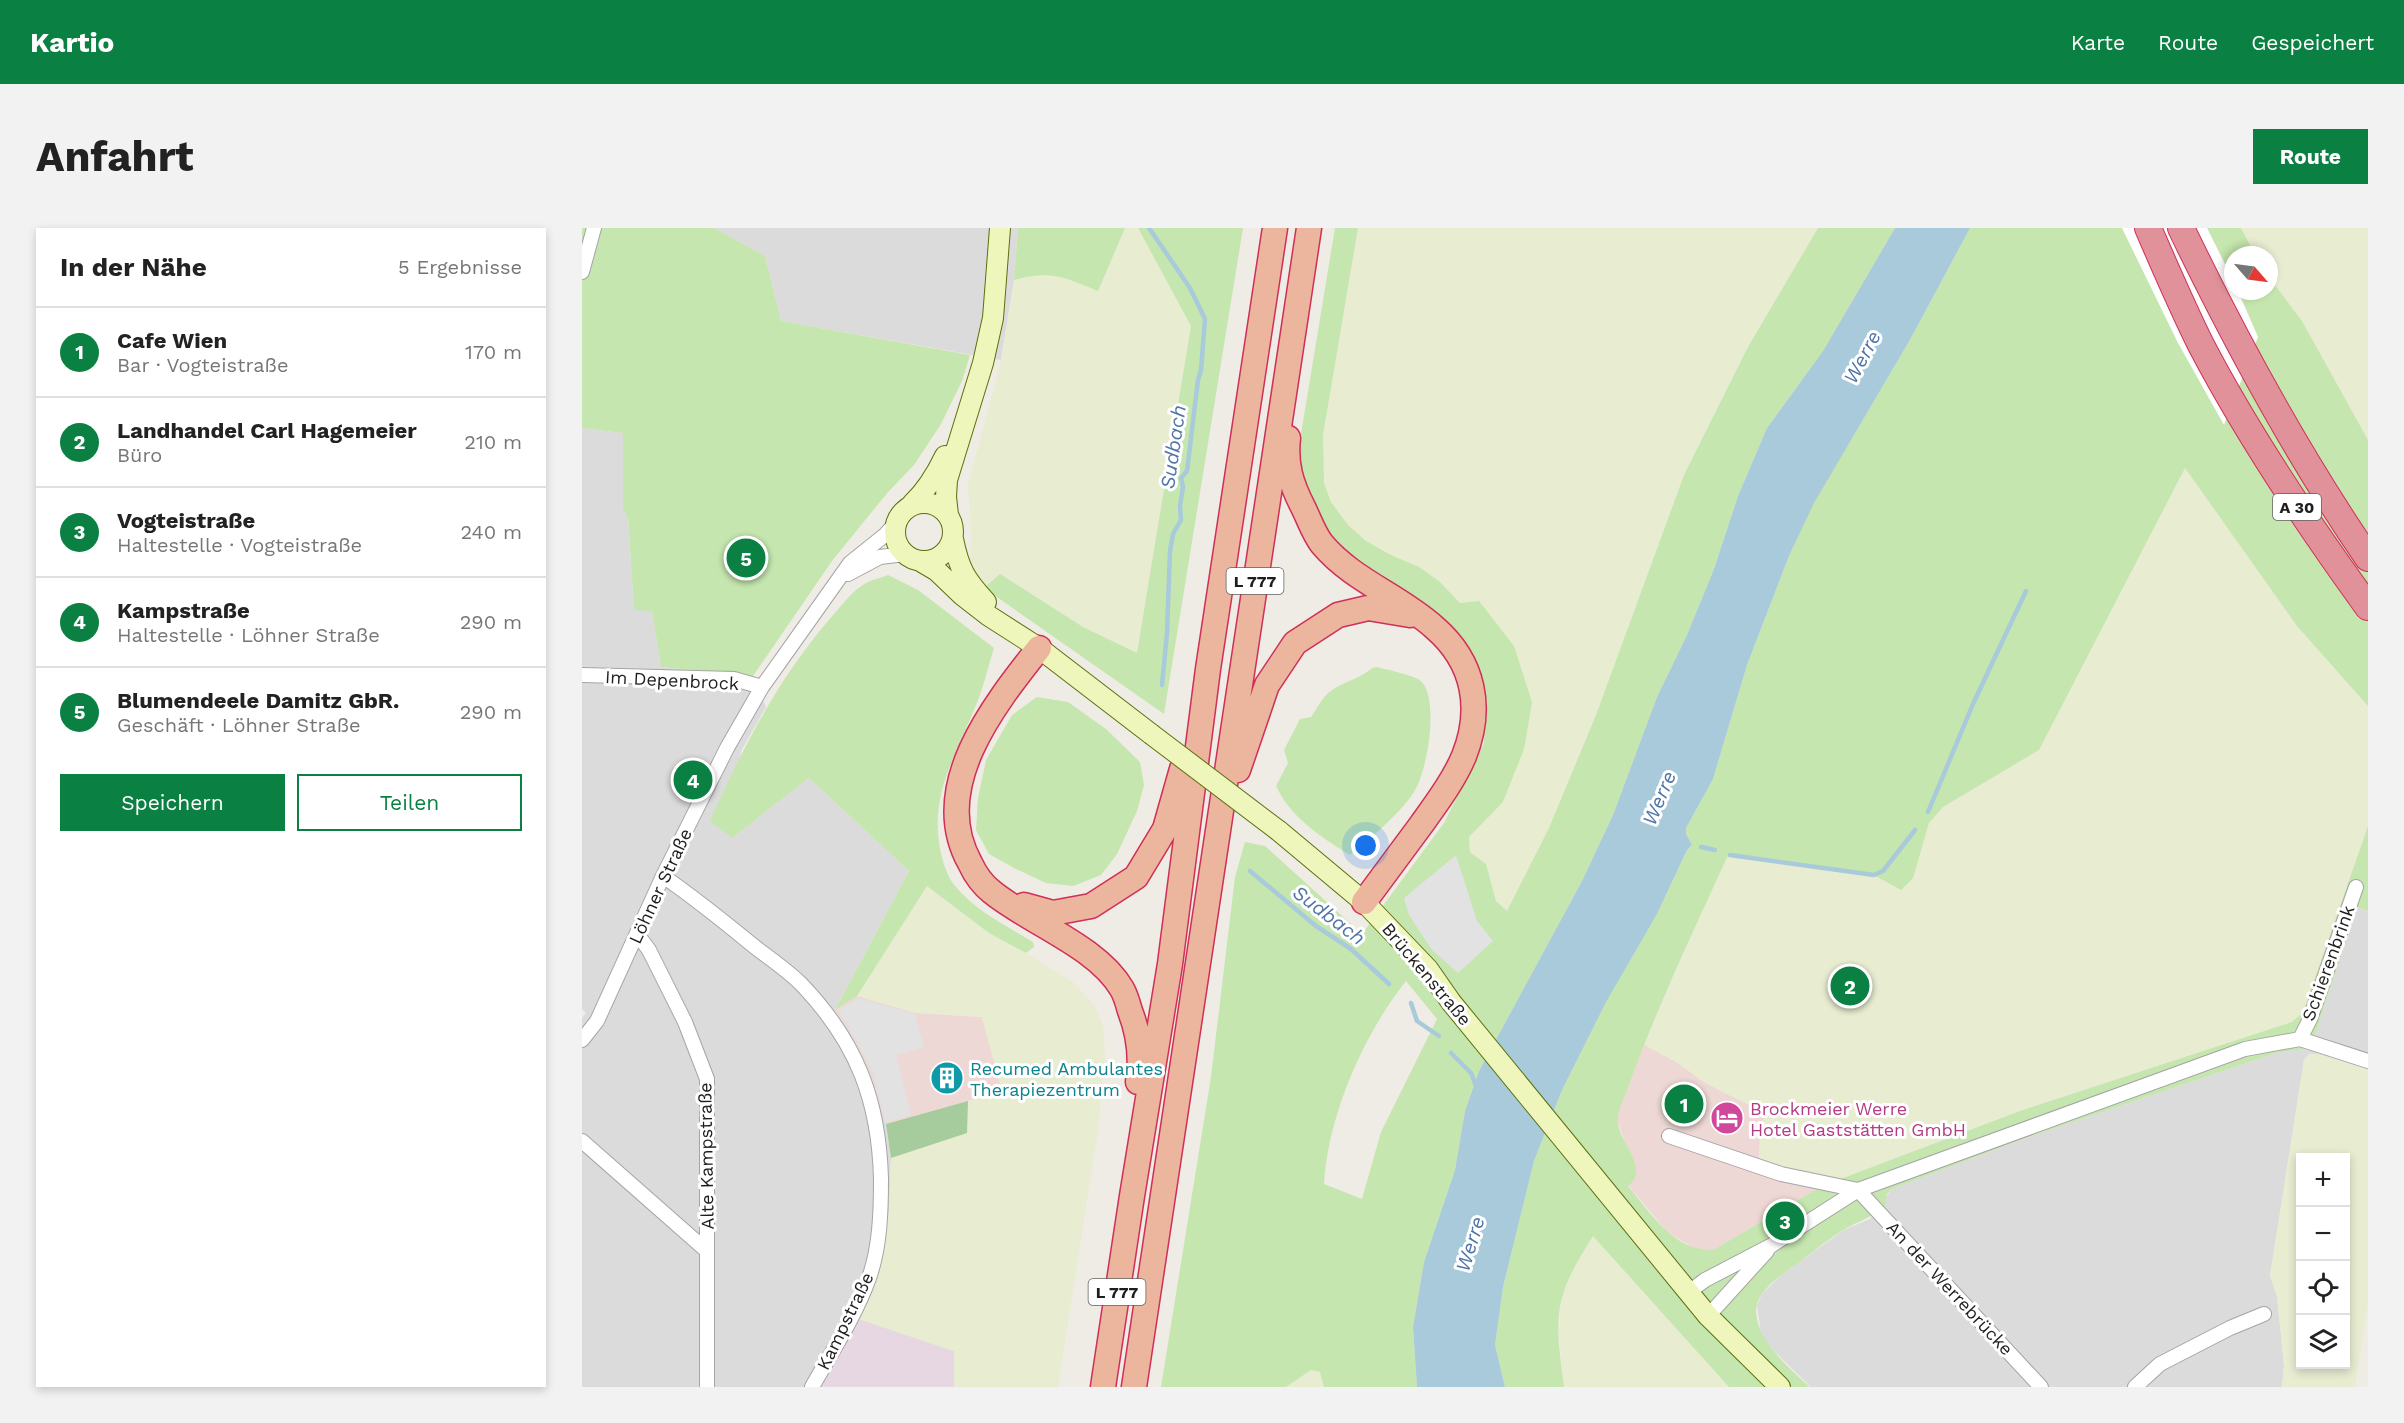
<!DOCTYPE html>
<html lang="de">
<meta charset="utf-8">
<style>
:root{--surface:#fff;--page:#f2f2f2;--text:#222;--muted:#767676;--line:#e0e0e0;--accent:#0b8043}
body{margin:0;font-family:"Work Sans",sans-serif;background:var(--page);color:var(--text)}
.controls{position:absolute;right:18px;bottom:18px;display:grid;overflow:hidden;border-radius:0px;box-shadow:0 3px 9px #0003}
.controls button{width:54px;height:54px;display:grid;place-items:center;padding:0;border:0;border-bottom:2px solid var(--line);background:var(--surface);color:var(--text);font:30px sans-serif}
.compass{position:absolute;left:1642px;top:18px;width:54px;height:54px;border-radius:50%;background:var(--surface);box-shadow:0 3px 9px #0003;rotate:118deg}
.you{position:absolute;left:784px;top:618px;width:21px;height:21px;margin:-15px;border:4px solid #fff;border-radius:50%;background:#1a73e8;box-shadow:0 0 0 9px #1a73e833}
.badge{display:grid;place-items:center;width:39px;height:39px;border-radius:50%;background:var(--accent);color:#fff;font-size:20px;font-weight:700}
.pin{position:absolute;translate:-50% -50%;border:3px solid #fff;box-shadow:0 2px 6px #0006}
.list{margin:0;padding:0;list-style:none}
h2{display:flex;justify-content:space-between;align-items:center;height:78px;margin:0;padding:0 24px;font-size:26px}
h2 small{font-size:20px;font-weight:400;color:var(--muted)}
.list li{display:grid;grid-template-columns:39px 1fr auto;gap:18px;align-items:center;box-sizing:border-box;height:90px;padding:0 24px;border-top:2px solid var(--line)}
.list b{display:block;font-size:22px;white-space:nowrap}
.list p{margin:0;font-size:20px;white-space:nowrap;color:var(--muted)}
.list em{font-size:20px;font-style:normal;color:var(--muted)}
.actions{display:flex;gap:12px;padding:18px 24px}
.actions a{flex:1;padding:14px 0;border:2px solid var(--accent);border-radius:0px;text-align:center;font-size:21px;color:var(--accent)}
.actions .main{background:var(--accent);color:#fff}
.icon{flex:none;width:33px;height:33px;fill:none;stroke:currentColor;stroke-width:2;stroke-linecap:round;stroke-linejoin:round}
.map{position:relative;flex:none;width:1786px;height:1159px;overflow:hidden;border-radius:0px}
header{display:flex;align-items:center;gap:36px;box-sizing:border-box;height:84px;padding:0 30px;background:var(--accent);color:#fff}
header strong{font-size:28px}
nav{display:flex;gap:33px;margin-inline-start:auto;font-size:21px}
.intro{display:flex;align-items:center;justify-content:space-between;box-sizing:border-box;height:144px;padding:0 36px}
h1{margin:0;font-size:42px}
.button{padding:15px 27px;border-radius:0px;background:var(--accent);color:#fff;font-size:21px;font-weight:700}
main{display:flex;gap:36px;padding:0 36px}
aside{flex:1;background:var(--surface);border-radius:0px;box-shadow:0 3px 9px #0003}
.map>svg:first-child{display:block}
.residential{fill:#dcdbdb}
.commercial{fill:#eed8d5}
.industrial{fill:#e7d7e3}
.farmland{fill:#e8ecd1;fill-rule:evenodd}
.grass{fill:#c5e6ae;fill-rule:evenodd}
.forest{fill:#a6cb9c}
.parking{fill:#e2e2e2}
.water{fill:#a8cada}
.pier{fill:#fff}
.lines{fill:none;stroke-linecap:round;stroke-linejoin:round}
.stream{stroke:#a8cada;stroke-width:4.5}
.minor-casing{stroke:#a5a5a5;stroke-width:16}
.secondary-casing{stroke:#5c6f0b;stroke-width:22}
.trunk-casing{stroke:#d02f58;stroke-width:27}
.motorway-casing{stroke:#d02f58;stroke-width:28}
.minor{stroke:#fff;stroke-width:14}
.secondary{stroke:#eef6bc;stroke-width:20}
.trunk{stroke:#ecb59e;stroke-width:24}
.motorway{stroke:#e19199;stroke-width:26}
.secondary-bridge-casing{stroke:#5c6f0b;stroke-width:22;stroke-linecap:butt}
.secondary-bridge{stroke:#eef6bc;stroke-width:20}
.labels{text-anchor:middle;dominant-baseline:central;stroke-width:6;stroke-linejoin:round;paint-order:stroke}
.shield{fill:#fff;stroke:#626262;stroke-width:1.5}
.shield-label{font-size:16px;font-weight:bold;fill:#1e1e1e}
.street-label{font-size:18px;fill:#1e1e1e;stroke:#fff}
.culture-label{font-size:18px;fill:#0d838f;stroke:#fff;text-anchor:start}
.hotel-label{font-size:18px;fill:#b23c85;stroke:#fff;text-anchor:start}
.water-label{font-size:20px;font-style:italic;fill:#5075a8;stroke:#fff}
</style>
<header>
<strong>Kartio</strong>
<nav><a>Karte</a><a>Route</a><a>Gespeichert</a></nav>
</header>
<div class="intro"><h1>Anfahrt</h1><a class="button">Route</a></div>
<main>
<aside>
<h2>In der Nähe<small>5 Ergebnisse</small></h2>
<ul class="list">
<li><span class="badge">1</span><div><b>Cafe Wien</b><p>Bar · Vogteistraße</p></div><em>170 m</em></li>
<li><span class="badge">2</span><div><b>Landhandel Carl Hagemeier</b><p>Büro</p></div><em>210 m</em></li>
<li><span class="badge">3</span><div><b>Vogteistraße</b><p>Haltestelle · Vogteistraße</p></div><em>240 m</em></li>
<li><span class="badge">4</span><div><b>Kampstraße</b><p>Haltestelle · Löhner Straße</p></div><em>290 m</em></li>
<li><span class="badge">5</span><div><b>Blumendeele Damitz GbR.</b><p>Geschäft · Löhner Straße</p></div><em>290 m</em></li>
</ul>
<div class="actions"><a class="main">Speichern</a><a>Teilen</a></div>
</aside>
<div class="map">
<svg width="1786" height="1159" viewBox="0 0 1786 1159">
<rect width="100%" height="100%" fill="#efece5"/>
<path class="residential" d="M132 0H436L432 52 419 132 199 93 183 28Z
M0 200 41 205V282L46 289 52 382H70L79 439 171 448 184 479 159 523 150 610 227 550 327 643 253 782 268 803 288 842 304 896 309 930 307 983 302 1019 293 1054 277 1091 237 1159H0V790L4 785 0 781Z
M1775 679 1786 683V841L1736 826H1727L1722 832 1688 1048 1695 1068 1702 1138 1700 1159H1229L1192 1123 1179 1106 1175 1077 1180 1066 1198 1048 1262 1002 1288 991 1310 961 1444 910 1694 825 1723 821 1734 805Z"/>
<path class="commercial" d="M275 768 334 785 400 789 420 864 304 896 288 842 268 803 253 782Z
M1061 816 1096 835 1122 854 1167 877 1184 881 1178 911 1177 929 1193 949 1240 958 1131 1022H1115L1085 1004 1046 957 1045 919 1036 895V886Z"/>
<path class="industrial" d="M277 1091 372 1123V1159H237Z"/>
<path class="farmland" d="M543 0H556L609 98 555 425 501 399 402 360 388 342 389 305 386 257 419 132 432 52 459 46 473 47 516 62Z
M776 0H1236L1166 119 1102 247 1014 487 967 600 925 684 914 673 904 636 888 624 887 609 921 574 942 521 878 375 857 353 837 339 809 327 784 313 766 297 749 274 742 255 741 207Z
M1659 0H1786V212L1720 93 1687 49V27H1673Z
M1603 240 1715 398 1786 478V598L1721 784 1710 794 1438 883 1240 958 1193 949 1177 929 1178 911 1184 881 1167 877 1122 854 1096 835 1061 816 1147 624 1331 650 1347 595 1361 579 1457 522Z
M345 658 407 705 444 725 491 754 513 778 521 798 523 827 516 902 476 1159H372V1123L277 1091 293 1054 302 1019 307 983 309 930 384 905 386 873 420 863 400 789 334 785 275 768Z
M1727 826H1736L1786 841V1076L1773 1159H1700L1702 1138 1695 1068 1688 1048 1722 832ZM1718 930H1764V1136H1718Z
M1011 1007 1147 1159H982L977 1110 979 1071 991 1041Z
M729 1142 738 1144 742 1159H704Z"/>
<path class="grass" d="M0 0H132L183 28 199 93 388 127 380 153 359 196 332 237 306 264 250 333 171 448 79 439 70 383 52 382 46 289 41 282V205L0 200Z
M436 0H543L516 63C481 49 470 42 432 52Z
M556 0H661L582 486 402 360 418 346 501 399 555 425 609 98Z
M753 0H776L741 207 742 255 749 274 766 297 784 313 809 327 837 339 857 353 878 375 897 373 932 418 950 474 942 521 921 574 887 609 888 624 904 636 914 673 925 683 967 600 1014 487 1102 247 1166 119 1236 0H1313L1241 123 1185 200 1156 268 1132 341 1105 407 1075 469 1031 587 1000 653 897 843 883 883 873 942 842 1034 831 1099 835 1159H742L738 1144 729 1142 704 1159H579L629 849 653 649 663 614 683 618 780 706 862 595 902 515 904 483 896 447 865 394 839 372 775 337 753 321 721 264 716 224ZM824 753 855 791 799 904 780 971 742 956C746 888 781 807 824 753Z
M1388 0H1659L1673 27H1651V63H1687V49L1720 93 1786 212V478L1715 398 1603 240 1457 522 1361 579 1347 595 1331 650 1319 662 1288 645 1147 625C1111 704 1073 783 1044 865 1040 875 1035 885 1036 896 1039 916 1068 941 1046 958 1069 985 1091 1023 1131 1022L1240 958 1438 883 1710 794 1721 784 1786 598V683L1775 679 1734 805 1723 821 1694 825 1444 910 1310 961 1305 966 1303 979C1290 989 1277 993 1263 1001 1248 1010 1233 1022 1219 1033 1205 1043 1190 1052 1180 1066 1157 1097 1207 1141 1228 1159H1147L1011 1008C999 1028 986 1047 980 1070 972 1098 979 1131 982 1159H923L913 1117 921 1059 952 933 980 862 1024 773 1075 686 1105 622 1110 617 1104 606V600L1131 551 1165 437 1207 328 1232 274 1329 110Z
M306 347 336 362 412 420C406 438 402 459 394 477 374 527 346 568 359 625 361 635 366 650 373 658 394 683 423 697 451 714L452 719 444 725 407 705 345 658 275 768 253 782 327 643 227 550 150 610 128 593C161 519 198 447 252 386 262 375 271 362 284 355 291 351 299 350 306 347Z
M795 439C805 442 832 447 839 453 858 471 845 548 830 567 816 587 787 612 768 627 739 609 709 590 694 558L706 535 702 522 718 491 729 489C735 481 740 469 749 463 762 453 778 451 790 440Z
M455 469 486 474 524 501 558 534 562 557 555 583 535 626 519 647 491 658 464 655 432 640 407 626 394 602 396 570 404 532 430 487Z"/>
<path class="forest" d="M386 873 385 905 309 930 304 896Z"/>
<path class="parking" d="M874 627 895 693 911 713 876 745 850 722 827 687 822 670Z
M276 770 333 786 342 819 314 827 329 887 304 894 290 842 269 802 256 783Z"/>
<path class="water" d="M1313 0H1388L1329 110 1232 275 1207 328 1165 437 1131 551 1104 600V606L1110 617 1105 622 1075 686 1024 774 980 862 952 933 921 1059 913 1117 923 1159H835L831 1099 842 1034 873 942 883 883 897 843 1000 653 1031 587 1075 469 1105 407 1132 341 1156 268 1185 200 1241 123Z"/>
<path class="pier" d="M1540 0H1625L1651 52V63H1656L1676 109 1642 197 1596 115Z"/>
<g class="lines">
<path class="stream" d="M567 0 608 60 623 91 619 142 616 152 605 243 599 250 601 259 598 278 599 292 591 306 588 323 585 405 580 457
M1346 584 1391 476 1444 363
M1119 619 1133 622
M1148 627 1292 647 1301 643 1333 602
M668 643 734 698 769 721 807 756
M829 775 835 793 857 808
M869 825 889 845 894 858"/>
<defs>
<path id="minor" d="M0 44 12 0
M266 346 298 329 323 326
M0 447 152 451 180 459
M81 648C111 669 140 692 168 715 185 729 206 742 221 758 275 815 297 873 299 951 299 984 298 1019 287 1050 274 1087 249 1125 230 1159
M55 706 67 722 103 794 125 851V1159
M1718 811 1728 791 1774 659
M0 812 15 793 81 648 145 520 180 459 268 335 303 307 314 295
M1087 908 1199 946 1276 962
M0 913 125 1023
M1276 962 1459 1159
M1107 1064 1123 1052 1190 1017 1276 962 1663 821 1718 811 1786 833
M1126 1088 1185 1023
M1553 1159 1578 1136 1648 1100 1682 1086"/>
<path id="secondary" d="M313 304a29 29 0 1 1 58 0a29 29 0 1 1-58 0Z
M330 276C345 262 354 247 363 228
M366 287 364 269 365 252 401 135 411 90 418 0
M371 311C377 341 383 351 404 374
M338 333 355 343 380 367 407 388 457 420 569 506
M697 603 782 674 846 741 869 774 1126 1088 1198 1159"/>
<path id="trunk" d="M706 210C703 236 709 256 721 279 727 291 732 306 740 316 771 353 818 368 853 400 892 434 901 480 882 528 872 552 854 576 839 597 820 623 801 648 782 674
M457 420C411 478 346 560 388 635 393 646 401 657 410 664 448 695 515 718 540 761 544 768 546 776 548 783 557 806 560 829 556 854
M656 542 685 457 713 415 756 387 786 380 828 387
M442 677 471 685 509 678 554 649 583 601 600 541
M521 1159 550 968 588 736 626 441 693 0
M552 1159 727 0"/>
<path id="motorway" d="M1566 0C1583 39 1600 79 1619 117 1667 209 1725 295 1786 379
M1599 0C1654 114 1714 225 1786 330"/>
</defs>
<use href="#minor" class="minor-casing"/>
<use href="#secondary" class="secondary-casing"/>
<use href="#trunk" class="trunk-casing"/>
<use href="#motorway" class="motorway-casing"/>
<use href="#minor" class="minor"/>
<use href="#secondary" class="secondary"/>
<use href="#trunk" class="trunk"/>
<use href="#motorway" class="motorway"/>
<defs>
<path id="secondary-bridge" d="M569 506 697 603"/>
</defs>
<use href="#secondary-bridge" class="secondary-bridge-casing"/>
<use href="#secondary-bridge" class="secondary-bridge"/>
</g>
<defs>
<symbol id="building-disc" viewBox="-11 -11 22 22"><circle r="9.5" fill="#0f9aa8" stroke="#fff"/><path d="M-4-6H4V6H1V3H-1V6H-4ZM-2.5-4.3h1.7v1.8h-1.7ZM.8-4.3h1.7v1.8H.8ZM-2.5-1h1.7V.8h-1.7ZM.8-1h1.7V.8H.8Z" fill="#fff"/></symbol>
<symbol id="hotel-disc" viewBox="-11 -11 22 22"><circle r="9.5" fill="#d1479c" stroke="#fff"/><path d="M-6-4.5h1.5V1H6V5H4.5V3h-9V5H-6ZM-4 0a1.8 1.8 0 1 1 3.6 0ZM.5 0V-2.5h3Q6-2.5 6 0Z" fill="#fff"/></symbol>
</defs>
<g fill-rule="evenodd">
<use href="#building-disc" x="346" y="831" width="38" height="38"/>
<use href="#hotel-disc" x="1126" y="871" width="38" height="38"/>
</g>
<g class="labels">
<g class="shield">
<rect x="1691" y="266" width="48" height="26" rx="4.5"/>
<rect x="644.5" y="340" width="57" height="26" rx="4.5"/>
<rect x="506.5" y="1051" width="57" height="26" rx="4.5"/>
</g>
<g class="shield-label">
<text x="1715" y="279">A 30</text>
<text x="673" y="353">L 777</text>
<text x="535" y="1064">L 777</text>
</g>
<g class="street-label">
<text transform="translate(90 452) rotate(3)">Im Depenbrock</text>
<text transform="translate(78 658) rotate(-65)">Löhner Straße</text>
<text transform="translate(1746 735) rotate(-70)">Schierenbrink</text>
<text transform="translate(845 746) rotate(50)">Brückenstraße</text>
<text transform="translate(124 928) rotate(-91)">Alte Kampstraße</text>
<text transform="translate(1368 1060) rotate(47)">An der Werrebrücke</text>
<text transform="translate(263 1093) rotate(-64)">Kampstraße</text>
</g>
<g class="culture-label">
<text x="388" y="840">Recumed Ambulantes<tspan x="388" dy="21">Therapiezentrum</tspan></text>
</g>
<g class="hotel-label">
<text x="1168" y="880">Brockmeier Werre<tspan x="1168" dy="21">Hotel Gaststätten GmbH</tspan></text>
</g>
<g class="water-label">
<text transform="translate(1280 129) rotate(-62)">Werre</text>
<text transform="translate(591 219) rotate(-82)">Sudbach</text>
<text transform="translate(1077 570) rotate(-67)">Werre</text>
<text transform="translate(747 687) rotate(37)">Sudbach</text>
<text transform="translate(888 1016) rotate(-73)">Werre</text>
</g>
</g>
</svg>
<div class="controls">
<button>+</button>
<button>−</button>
<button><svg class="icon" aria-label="locate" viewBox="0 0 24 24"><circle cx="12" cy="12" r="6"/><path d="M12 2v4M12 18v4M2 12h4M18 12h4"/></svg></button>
<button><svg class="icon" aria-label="layers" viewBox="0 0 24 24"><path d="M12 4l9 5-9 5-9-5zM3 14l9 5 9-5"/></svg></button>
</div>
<svg class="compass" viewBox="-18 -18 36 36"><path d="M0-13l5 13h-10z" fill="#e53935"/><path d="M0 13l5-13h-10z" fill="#767676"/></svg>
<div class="you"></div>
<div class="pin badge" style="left:1102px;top:876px">1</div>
<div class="pin badge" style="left:1268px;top:758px">2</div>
<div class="pin badge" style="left:1203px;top:993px">3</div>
<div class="pin badge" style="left:111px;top:552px">4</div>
<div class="pin badge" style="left:164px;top:330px">5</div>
</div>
</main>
